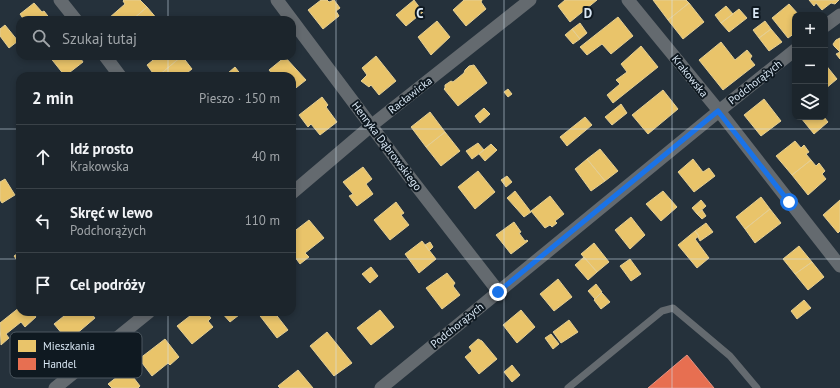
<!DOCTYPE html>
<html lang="pl">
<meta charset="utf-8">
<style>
:root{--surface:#1c252c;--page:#293138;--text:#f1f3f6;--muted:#a0a5a9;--line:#3a4248}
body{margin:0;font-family:"PT Sans",sans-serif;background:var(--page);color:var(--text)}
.controls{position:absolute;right:12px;top:12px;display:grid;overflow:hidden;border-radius:8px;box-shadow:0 2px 6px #0003}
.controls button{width:36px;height:36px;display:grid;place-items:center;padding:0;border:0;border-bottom:1px solid var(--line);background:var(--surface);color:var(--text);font:20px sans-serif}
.stop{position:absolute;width:12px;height:12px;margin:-9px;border:3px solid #1a73e8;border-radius:50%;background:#fff}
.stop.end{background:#1a73e8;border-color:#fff;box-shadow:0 1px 4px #0008}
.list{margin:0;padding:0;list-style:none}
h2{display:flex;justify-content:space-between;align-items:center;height:52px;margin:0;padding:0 16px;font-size:17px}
h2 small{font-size:13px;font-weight:400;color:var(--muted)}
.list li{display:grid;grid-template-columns:26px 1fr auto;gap:12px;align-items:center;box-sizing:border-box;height:64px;padding:0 16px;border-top:1px solid var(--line)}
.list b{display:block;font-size:15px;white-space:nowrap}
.list p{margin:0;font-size:13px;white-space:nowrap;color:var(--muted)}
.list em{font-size:13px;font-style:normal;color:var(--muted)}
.icon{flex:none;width:22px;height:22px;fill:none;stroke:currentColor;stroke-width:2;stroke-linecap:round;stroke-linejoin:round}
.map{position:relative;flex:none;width:840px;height:388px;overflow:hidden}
.search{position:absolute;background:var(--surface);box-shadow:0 2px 6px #0003;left:16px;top:16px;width:280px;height:44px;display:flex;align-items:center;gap:10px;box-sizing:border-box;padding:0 14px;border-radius:12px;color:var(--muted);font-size:15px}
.panel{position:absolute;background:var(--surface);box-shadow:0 2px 6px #0003;left:16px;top:72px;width:280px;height:244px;border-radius:12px}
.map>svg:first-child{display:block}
.homes{fill:#e9c46a;stroke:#e4ce93}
.shops{fill:#e76f51;stroke:#e39382}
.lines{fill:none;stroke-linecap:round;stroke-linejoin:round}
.lane{stroke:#646a6f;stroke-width:7}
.street{stroke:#646a6f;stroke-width:13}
.route{stroke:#1a73e8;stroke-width:5}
.grid{fill:none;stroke:#d9e7f4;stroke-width:1;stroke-opacity:0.55}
.labels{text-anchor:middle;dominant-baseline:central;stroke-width:4;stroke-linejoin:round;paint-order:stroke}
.street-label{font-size:11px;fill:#d9e7f4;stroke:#0f1921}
.key{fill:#0f1921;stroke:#4c5760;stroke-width:1}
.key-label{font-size:11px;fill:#d9e7f4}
.grid-label{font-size:13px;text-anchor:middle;font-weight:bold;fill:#d9e7f4;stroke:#0f1921;stroke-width:4;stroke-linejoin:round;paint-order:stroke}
</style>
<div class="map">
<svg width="840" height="388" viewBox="0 0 840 388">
<rect width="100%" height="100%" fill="#25313b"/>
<path class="homes" d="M124 0H140L147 7 132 20H110L109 18 125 4 123 1Z
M321 0H327L329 2 334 0 340 8 336 11 339 16 323 29 308 10Z
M414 0 423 12 406 26 396 15Z
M464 0H482L481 2 486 9 466 26 453 10Z
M565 0H597L570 22 558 6Z
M653 0H686L689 3 668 20Z
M809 0H839L835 4 831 3 822 10 816 3 814 6Z
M34 3 42 12 44 11 51 20H24L20 14Z
M689 3 704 22 683 39 668 20Z
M789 4 799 15H795V33L788 38 772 18Z
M726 6 733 14 721 23 715 15Z
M147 7 158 20H132Z
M739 9 747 18 729 32 721 23Z
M618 17 633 36 611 54 602 44 587 55 580 47Z
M437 21 450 37 431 55 418 37Z
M765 21 771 29 759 38 753 30Z
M580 23 587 33 580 39 572 29Z
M5 25 18 41 9 48 0 36V29Z
M572 29 580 39 573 44 565 35Z
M771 29 782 42 769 51 759 38Z
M840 38V59L836 54 840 52 834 46 833 44 836 40Z
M721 42 735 60 747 50 752 56 750 59 755 65 723 90 699 60Z
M641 46 658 67 613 103 607 95 620 84 616 80 627 72 621 64Z
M49 56H79L83 62 65 76Z
M158 56H182L158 76H155L147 65Z
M182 56 192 69 183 76H158Z
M376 56 396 81 379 95 371 85 369 87 361 81 367 75 362 68Z
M285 57 306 80 292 91V76H274L269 70Z
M825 64 837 79 825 89Z
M474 65 487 83 458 106 444 89 445 88V85L451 81 453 82 464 73 465 70 469 66Z
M235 67 242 76H230L228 73Z
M508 89 512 94 508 97 504 92Z
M663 90 678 109 648 134 632 115Z
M322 97 328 105 326 107 337 122 320 135 311 124 308 127 299 115Z
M764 99 781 121 761 136 744 115Z
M621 104 627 113 612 125 605 117Z
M484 108 490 114 480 123 475 116Z
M430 112 445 132 426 147 411 127Z
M585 117 592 125 567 146 560 137Z
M803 117H824L828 122 814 134 801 118Z
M445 132 460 151 441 166 426 147Z
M795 141 801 148 804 145 809 152 806 154 811 160 792 175 776 156Z
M478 143 484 150 472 159 466 151Z
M491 144 497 150 485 161 479 154Z
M600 149 618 171 605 181 587 159Z
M587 159 605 181 591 191 575 169Z
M693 159 703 172 709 168 715 176 694 192 678 172Z
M811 160 816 166 819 163 825 171 822 174 826 179 808 195 792 175Z
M363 167 372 179 366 184 373 194 357 206 349 196 353 194 343 182Z
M478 171 495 192 475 209 458 187Z
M507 176 512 182 506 187 501 180Z
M5 179 15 195 2 203 0 200V182Z
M515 191 531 212 524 217 507 198Z
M663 191 677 207 661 221 646 204Z
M550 196 564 214 555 221 557 223 552 227 550 225 545 228 531 211Z
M761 197 770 209 745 229 736 217Z
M701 200 706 206 697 214 692 208Z
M840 200V231L838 233 823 215Z
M396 202 404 213 401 215 409 225 390 240 374 220Z
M770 209 781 223 755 243 745 229Z
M702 210 706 216 702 219 697 214Z
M631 217 645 235 630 249 615 230Z
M309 220 324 238 305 253 309 257 300 264 292 253V233Z
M514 222 521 232 519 233 525 241 527 240 528 241 511 254 496 235Z
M706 223 713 232 700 241 698 237 699 236 695 231Z
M695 231 699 236 695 239 709 258 697 268 678 245Z
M422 241 436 259 419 273 405 254Z
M430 242 433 247 429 251 425 245Z
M594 243 609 262 597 272 581 254Z
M799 246 812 262 795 274 783 259Z
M20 252V263H19L14 256Z
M584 257 597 272 588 280 575 265Z
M630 259 641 274 631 281 620 266Z
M812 262 824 277 808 290 795 274Z
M371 267 378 276 370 283 362 274Z
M447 273 455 283 453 286 460 295 442 309 426 288Z
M558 279 572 297 554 311 540 294Z
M596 284 602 292 595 299 588 291Z
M602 293 610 302 601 309 594 300Z
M804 300 811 308 797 319 791 311Z
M20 307V312H32L36 317 25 327 21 322 6 334 9 338 1 345 0 323Z
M380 310 394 327 371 345 357 328Z
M521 310 535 327 517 343 503 325Z
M69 312H90L95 318 68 341 54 324Z
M195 312H206L211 318 208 321 213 327 192 344 177 326Z
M221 312H236L239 315 230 322Z
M257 312H274L288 330 277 338Z
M569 320 578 332 561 343 553 332Z
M327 332 352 363 334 376 310 346Z
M551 334 559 344 553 349 545 338Z
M165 339 179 357 170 365 168 363 152 376 139 359Z
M478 339 482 341 497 359 479 374 465 357 472 351 469 347Z
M512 365 520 375 512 382 504 372Z
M127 369 140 386 138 388H112L108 384Z
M298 370 313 388H280L278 386Z"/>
<path class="shops" d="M687 355 714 388H648Z"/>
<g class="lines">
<path class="lane" d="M568 388 662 311 673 308 730 356 757 388"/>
<path class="street" d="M60 0 76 20
M277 0 408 175 498 291
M628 0 719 111 840 266
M825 26 840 15
M105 56 120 76
M292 193 372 125 530 0
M55 388 149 312
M381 388 719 111 795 50"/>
</g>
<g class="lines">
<path class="route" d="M498 292 718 111 789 202"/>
</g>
<path class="grid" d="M168 0V20M336 0V388M504 0V388M672 0V388M168 56V76M0 129H20M292 129H840M0 259H20M292 259H840M168 312V388"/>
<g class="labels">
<g class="street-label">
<text transform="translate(690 76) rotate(51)">Krakowska</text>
<text transform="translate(755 82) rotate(-38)">Podchorążych</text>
<text transform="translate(410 95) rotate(-38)">Racławicka</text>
<text transform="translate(387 146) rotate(53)">Henryka Dąbrowskiego</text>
<text transform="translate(457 325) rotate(-39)">Podchorążych</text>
</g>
</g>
<rect x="10" y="332" width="132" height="46" rx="6" class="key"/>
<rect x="18" y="340" width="18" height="12" fill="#e9c46a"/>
<rect x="18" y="358" width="18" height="12" fill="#e76f51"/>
<g class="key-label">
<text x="43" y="350">Mieszkania</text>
<text x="43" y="368">Handel</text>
</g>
<g class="grid-label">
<text x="420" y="18">C</text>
<text x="588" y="18">D</text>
<text x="756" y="18">E</text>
</g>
</svg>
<div class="controls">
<button>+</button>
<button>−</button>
<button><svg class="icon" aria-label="layers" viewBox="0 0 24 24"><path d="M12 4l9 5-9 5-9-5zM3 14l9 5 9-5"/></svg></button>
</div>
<div class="stop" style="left:789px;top:202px"></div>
<div class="stop end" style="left:498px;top:292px"></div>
<div class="search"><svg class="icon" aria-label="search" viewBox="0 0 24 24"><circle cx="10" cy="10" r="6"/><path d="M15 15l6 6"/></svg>Szukaj tutaj</div>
<section class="panel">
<h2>2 min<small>Pieszo · 150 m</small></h2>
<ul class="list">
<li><svg class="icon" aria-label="ahead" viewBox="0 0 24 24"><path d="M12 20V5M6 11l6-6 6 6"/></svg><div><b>Idź prosto</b><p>Krakowska</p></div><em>40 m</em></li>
<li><svg class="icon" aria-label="left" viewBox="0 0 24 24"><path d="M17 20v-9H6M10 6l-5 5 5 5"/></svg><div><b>Skręć w lewo</b><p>Podchorążych</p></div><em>110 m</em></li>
<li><svg class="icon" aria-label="arrive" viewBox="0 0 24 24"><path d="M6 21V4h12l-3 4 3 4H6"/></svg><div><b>Cel podróży</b></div></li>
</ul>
</section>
</div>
